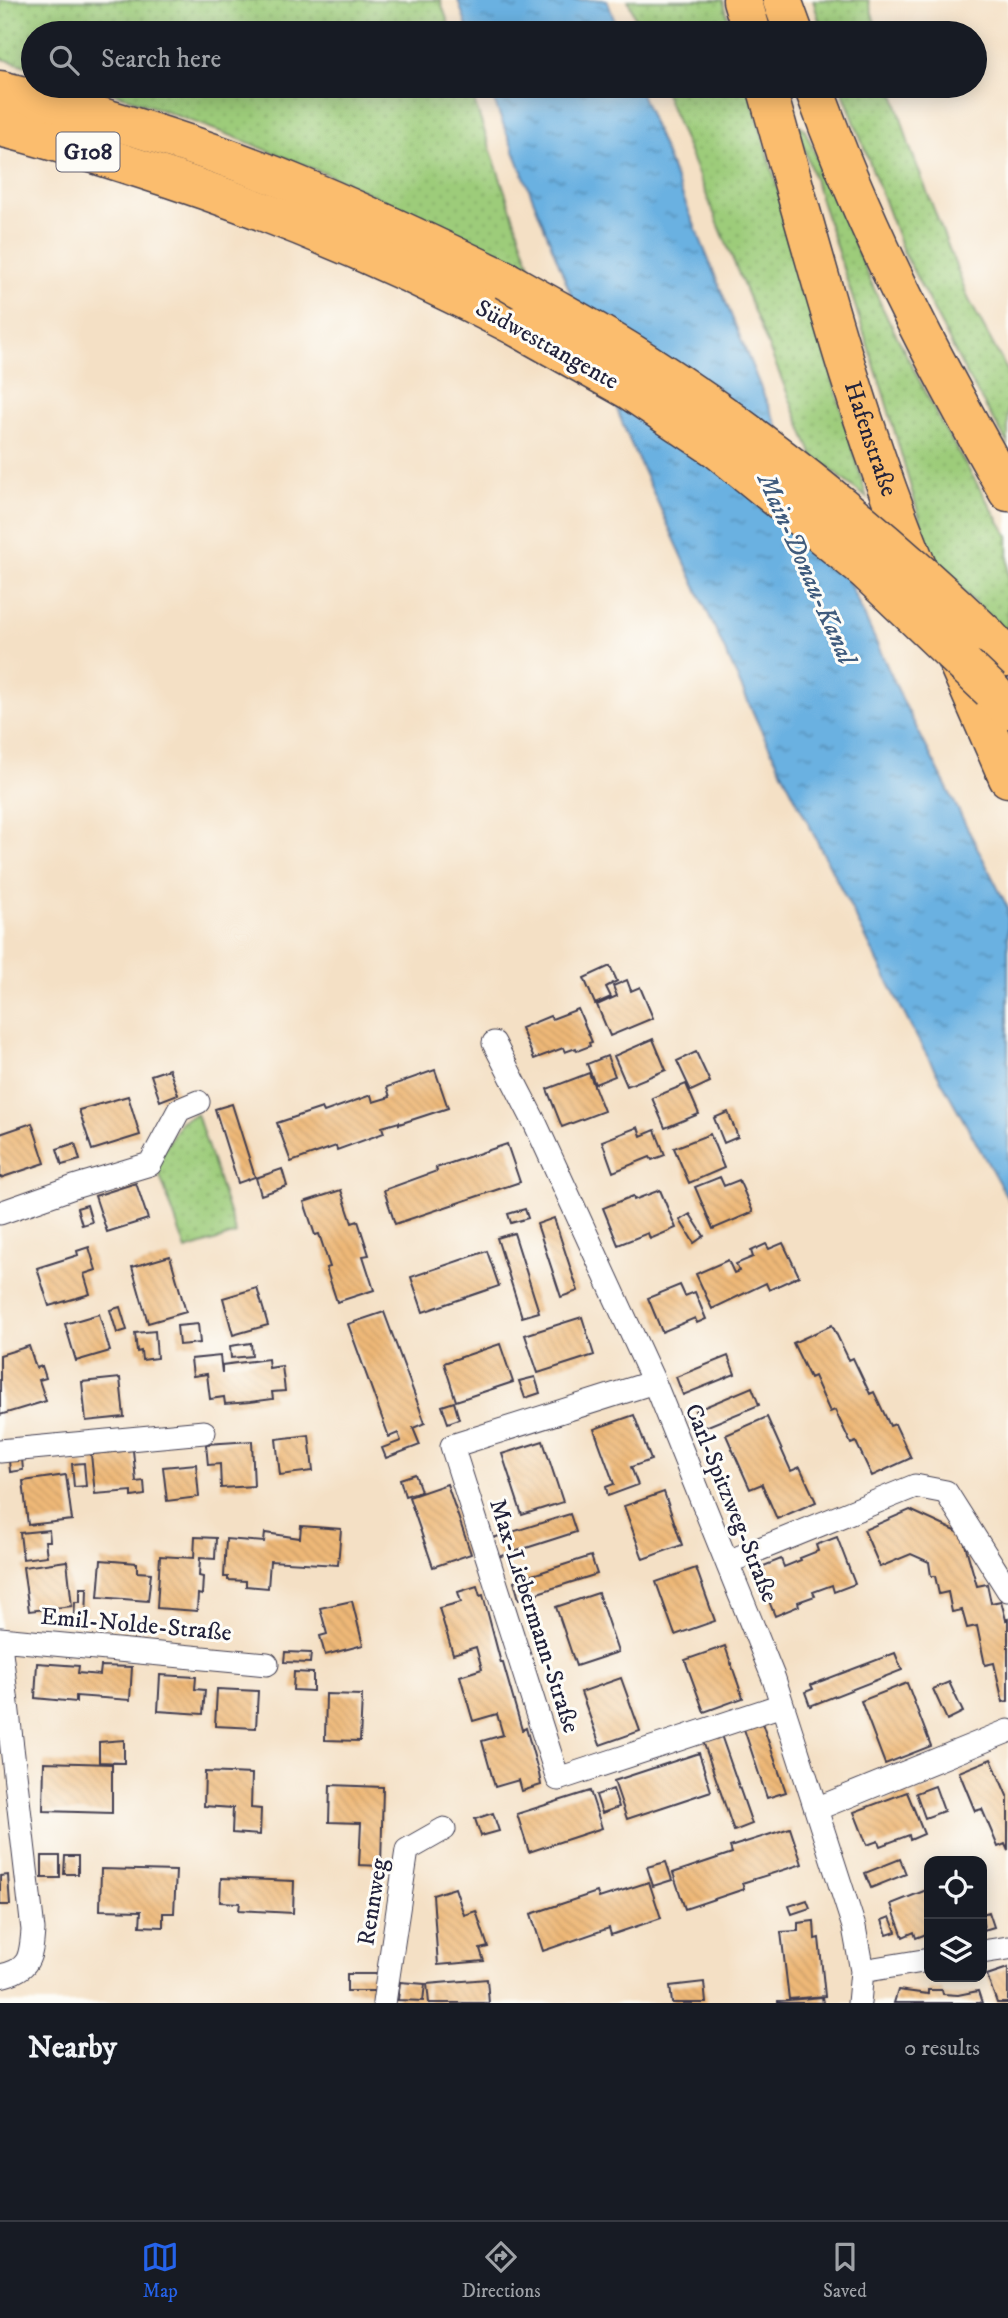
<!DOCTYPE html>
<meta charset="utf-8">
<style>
:root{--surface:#171b24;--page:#20242c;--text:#f1f3f6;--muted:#9ea1a6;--line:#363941;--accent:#2563eb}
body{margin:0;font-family:"IM FELL DW Pica",serif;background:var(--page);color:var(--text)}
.controls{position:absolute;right:21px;bottom:21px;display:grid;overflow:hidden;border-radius:14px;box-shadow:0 4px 18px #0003}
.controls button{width:63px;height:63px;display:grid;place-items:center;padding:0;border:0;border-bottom:2px solid var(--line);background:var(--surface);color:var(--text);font:35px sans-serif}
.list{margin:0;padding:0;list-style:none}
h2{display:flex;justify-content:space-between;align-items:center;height:91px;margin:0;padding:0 28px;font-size:30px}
h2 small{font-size:23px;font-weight:400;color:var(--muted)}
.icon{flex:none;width:38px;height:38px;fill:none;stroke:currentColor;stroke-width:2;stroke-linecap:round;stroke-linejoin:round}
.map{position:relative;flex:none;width:1008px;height:2003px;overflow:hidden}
.search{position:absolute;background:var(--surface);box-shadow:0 4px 18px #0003;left:21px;right:21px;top:21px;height:77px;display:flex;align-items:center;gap:18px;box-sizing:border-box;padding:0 24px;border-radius:38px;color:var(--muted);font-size:26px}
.sheet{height:217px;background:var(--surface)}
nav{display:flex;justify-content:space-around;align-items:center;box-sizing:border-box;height:98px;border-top:2px solid var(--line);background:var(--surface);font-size:19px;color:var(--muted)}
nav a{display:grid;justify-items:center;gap:4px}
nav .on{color:var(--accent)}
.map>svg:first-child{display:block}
.green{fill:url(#green-dots);stroke:#60775a;stroke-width:2}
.water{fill:url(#water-ripples);stroke:#466a8e;stroke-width:2}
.building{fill:url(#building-back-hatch)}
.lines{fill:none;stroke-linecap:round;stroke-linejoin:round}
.street-casing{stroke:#423e50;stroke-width:25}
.highway-casing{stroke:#423e50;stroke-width:41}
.street{stroke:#fff;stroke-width:23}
.highway{stroke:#fbbd6e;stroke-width:38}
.highway-bridge-casing{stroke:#423e50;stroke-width:41;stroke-linecap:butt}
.highway-bridge{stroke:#fbbd6e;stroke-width:38}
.labels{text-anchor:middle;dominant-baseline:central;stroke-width:6;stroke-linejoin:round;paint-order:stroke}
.shield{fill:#fdfcf7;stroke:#646373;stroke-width:2}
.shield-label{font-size:23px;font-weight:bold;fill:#22223b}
.street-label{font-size:24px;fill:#22223b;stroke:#fdfcf7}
.water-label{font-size:26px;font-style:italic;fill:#3f5b7d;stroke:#fdfcf7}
</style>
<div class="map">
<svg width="1008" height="2003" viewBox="0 0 1008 2003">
<defs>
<pattern id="green-dots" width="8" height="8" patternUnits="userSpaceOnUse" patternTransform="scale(1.75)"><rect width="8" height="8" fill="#9dcc7a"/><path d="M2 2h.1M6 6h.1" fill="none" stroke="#87af6a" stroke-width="1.8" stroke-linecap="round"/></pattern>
<pattern id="water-ripples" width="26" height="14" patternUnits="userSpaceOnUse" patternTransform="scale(1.75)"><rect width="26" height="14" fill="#6ab1e1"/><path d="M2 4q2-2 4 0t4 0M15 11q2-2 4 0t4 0" fill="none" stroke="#5790b8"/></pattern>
<pattern id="building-back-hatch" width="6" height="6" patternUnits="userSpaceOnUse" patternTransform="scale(1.75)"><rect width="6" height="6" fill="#eeb877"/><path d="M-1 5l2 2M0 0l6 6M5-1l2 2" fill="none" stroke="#cc9e68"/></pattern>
</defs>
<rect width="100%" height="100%" fill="#fdfcf7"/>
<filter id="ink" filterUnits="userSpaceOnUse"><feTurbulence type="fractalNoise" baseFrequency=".0143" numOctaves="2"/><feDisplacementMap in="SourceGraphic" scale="14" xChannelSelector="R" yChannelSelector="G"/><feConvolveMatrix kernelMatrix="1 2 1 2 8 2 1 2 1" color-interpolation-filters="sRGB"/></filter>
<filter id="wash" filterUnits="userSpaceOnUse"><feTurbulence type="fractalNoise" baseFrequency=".00686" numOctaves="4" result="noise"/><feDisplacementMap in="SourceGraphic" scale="28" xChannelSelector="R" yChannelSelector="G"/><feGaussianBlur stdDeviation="1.57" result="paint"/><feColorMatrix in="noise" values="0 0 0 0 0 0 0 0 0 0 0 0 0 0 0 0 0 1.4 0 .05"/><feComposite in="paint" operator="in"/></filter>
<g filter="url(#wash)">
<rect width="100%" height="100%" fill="#f4e0c5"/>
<path class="green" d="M0 0H440L452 33H33V68L0 58Z
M628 0H723L732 33H641Z
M813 0H868L878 33H823Z
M96 86H469L532 271 341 180 232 136Z
M662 86H748L867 498 813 456Z
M841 86H892L909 145 969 300 1008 372V444L968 377 903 251Z
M800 125 804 128 882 307 941 423 1008 536V638L931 557 884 395 798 129Z
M197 1114 236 1234 186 1250 156 1164 181 1121Z"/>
<path class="water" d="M458 0H607L619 33H469Z
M488 86H638L764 396 903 701 1008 908V1199L911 1027 761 730 628 437Z"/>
<g id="blocks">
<path class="building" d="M610 966 617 981 606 987 611 997 595 1004 584 978Z
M627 980 631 991 640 987 653 1018 610 1036 597 1005 617 996 613 986Z
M578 1009 592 1042 589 1043 590 1046 577 1051 576 1048 565 1052 563 1048 534 1059 521 1028 550 1016 552 1019Z
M653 1039 666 1070 627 1086 614 1056Z
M696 1052 710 1082 691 1091 677 1061Z
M607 1056 615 1076 595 1084 587 1064Z
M169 1069 178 1094 160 1101 151 1075Z
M435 1070 448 1108 399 1124V1122L382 1127 384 1133 337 1150 336 1146 291 1162 277 1123 322 1108 324 1112 371 1095 373 1102 390 1097 387 1087Z
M589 1073 604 1111 562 1127 547 1089Z
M686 1084 699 1114 665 1128 652 1098Z
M128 1096 140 1135 92 1150 79 1110Z
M232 1104 255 1177 238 1183 215 1109Z
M728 1112 738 1137 724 1143 714 1118Z
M32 1123 45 1163 0 1178V1134Z
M638 1127 641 1136 655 1130 665 1155 652 1160 650 1157 613 1172 602 1141Z
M710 1134 724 1168 689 1183 674 1148Z
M75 1143 80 1160 62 1165 57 1149Z
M507 1144 520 1182 395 1224 384 1190 437 1171 436 1168Z
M282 1169 287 1186 261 1195 256 1178Z
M720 1177 724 1186 739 1180 753 1212 713 1229 695 1187Z
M136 1183 148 1219 107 1232 95 1196Z
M341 1190 352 1223 358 1221 369 1255 363 1256 374 1290 337 1302 326 1268 330 1267 319 1234 315 1235 304 1202Z
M660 1190 676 1228 650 1239 648 1233 618 1245 603 1208 633 1196 634 1200Z
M87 1205 92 1222 82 1225 77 1208Z
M525 1209 528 1218 511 1223 508 1214Z
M690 1214 704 1236 694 1243 680 1220Z
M554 1218 578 1291 561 1297 537 1224Z
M514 1233 539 1312 522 1317 497 1238Z
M783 1243 799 1276 769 1290 766 1283 712 1309 696 1274 728 1260 734 1273 739 1271 736 1264 753 1257 751 1251 766 1244 769 1249Z
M89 1247 96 1270 84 1274 90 1294 49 1306 37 1268 78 1255 77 1251Z
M487 1251 499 1286 423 1312 411 1277Z
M170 1256 186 1312 148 1323 132 1267Z
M680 1285 685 1296 695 1292 706 1319 697 1323 695 1318 662 1332 648 1298Z
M257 1288 268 1325 233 1335 223 1298Z
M120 1307 127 1330 117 1333 110 1310Z
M384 1312 425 1423 413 1428 420 1445 386 1458 382 1448 401 1441 398 1433 389 1437 348 1324Z
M99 1314 110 1351 76 1361 65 1324Z
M582 1317 594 1355 538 1373 525 1335Z
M198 1324 200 1343 179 1345 177 1326Z
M832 1325 849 1360 853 1358 870 1394 874 1392 890 1426 895 1424 911 1458 872 1476 856 1442 851 1444 835 1410 830 1412 814 1376 810 1378 793 1343Z
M155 1331 157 1358 142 1360 141 1351 137 1352 135 1333Z
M251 1343 252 1356 231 1358 230 1346Z
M500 1344 513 1382 456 1401 444 1363Z
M29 1346 36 1368 42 1366 46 1378 39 1380 46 1401 0 1415V1355Z
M220 1356 222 1373V1365L268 1359 269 1368 282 1366 285 1391 272 1392 273 1399 250 1402 225 1404 224 1397 210 1399 207 1374 193 1376 191 1359Z
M728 1356 735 1374 683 1395 676 1377Z
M535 1377 540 1393 525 1398 519 1381Z
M120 1378 124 1417 86 1421 82 1382Z
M752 1387 759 1405 703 1428 695 1411Z
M454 1402 459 1419 448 1423 442 1406Z
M634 1415 651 1460 631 1467 638 1485 608 1496 606 1487 614 1484 594 1429Z
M767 1417 791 1471 800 1467 816 1502 777 1519 762 1484 750 1489 726 1435Z
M309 1435 313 1471 280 1475 276 1439Z
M252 1441 254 1486 221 1488 220 1464 208 1465 206 1444Z
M543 1441 563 1502 522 1515 502 1454Z
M133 1450 136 1482 144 1481 145 1495 132 1497V1491L95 1494 91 1454Z
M22 1459 23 1470 10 1472 9 1460Z
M84 1463 86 1486 74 1487 72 1464Z
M196 1464 199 1497 167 1501 163 1467Z
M415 1474 421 1491 405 1496 400 1479Z
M66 1475 72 1520 28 1525 23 1481Z
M447 1484 471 1554 433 1567 409 1497Z
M664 1492 682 1545 643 1559 624 1506Z
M910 1510 962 1534 977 1586 987 1584 991 1603 1001 1601 1006 1620 1008 1619V1701L1003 1702 994 1663 985 1665 977 1626 967 1628 962 1610 952 1612 948 1592 939 1594 935 1576H931L929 1562 911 1554 880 1567 864 1530Z
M570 1514 576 1532 498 1557 493 1538Z
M301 1526 341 1529 338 1565 270 1561 268 1588 246 1586V1581L228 1580V1577H224L226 1539 264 1542 265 1533 300 1538Z
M49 1530 50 1541H45L47 1556 23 1559 20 1533Z
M195 1537 216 1538 215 1559 200 1558 199 1576 203 1577 202 1595 198 1594 197 1611 157 1608 160 1556 194 1558Z
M837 1537 855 1584 834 1592 832 1585 813 1592 815 1596 798 1602 799 1606 775 1616 756 1569 781 1559 784 1567 801 1560 800 1558 818 1551 816 1545Z
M591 1556 597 1574 519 1599 514 1581Z
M101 1560 137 1563V1572L151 1573 148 1601 98 1597Z
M67 1561 72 1606 29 1611 23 1567Z
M696 1568 715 1621 675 1635 656 1582Z
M477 1586 480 1596 483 1595 501 1663H503L522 1730 526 1728 539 1774 541 1785 522 1791 519 1780 495 1787 482 1741 503 1735 497 1714 473 1721 460 1676 482 1669 476 1647 453 1654 439 1608 461 1602 458 1592Z
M80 1588H87L86 1622H74L75 1602H80Z
M598 1593 618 1652 576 1666 556 1607Z
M352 1601 363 1645 325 1655 320 1636 327 1634 320 1608Z
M725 1646 743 1698 704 1712 685 1660Z
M285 1652 311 1653 310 1663 284 1662Z
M895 1653 902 1670 810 1706 805 1692 813 1689 811 1685Z
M37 1663 79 1666 78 1673 100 1675 101 1666 132 1667 130 1700 76 1696V1702L35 1698Z
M294 1672 313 1673V1691L293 1690Z
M160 1675 196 1677 195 1689 205 1690 203 1714 158 1711Z
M621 1678 640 1731 600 1745 581 1692Z
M949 1682 963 1712 947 1720 933 1689Z
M907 1683 931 1746 885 1764 861 1701Z
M217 1689 258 1691 256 1728 215 1726Z
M326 1694 362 1695 360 1741 325 1740Z
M762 1723 786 1792 767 1798 744 1729Z
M721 1735 752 1824 734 1831 703 1741Z
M124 1740V1763L99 1762V1742Z
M699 1753 711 1791 627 1819 614 1781Z
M991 1759 1008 1798V1851L1005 1844 998 1847 982 1809 975 1811 959 1772Z
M44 1762 112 1764V1813L43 1811Z
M205 1772 252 1774 251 1808 261 1809 260 1835 232 1833 233 1808 204 1806Z
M330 1785 383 1787 381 1866 359 1865 361 1823 329 1822Z
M935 1786 944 1811 925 1818 916 1793Z
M613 1789 619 1807 602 1813 596 1795Z
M590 1791 602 1828 529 1852 517 1814Z
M907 1792 924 1834 910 1840 909 1835 880 1846 878 1841 867 1845 854 1812Z
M493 1813 499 1831 481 1836 475 1819Z
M790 1828 802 1864 742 1883 744 1889 685 1909 673 1873 732 1853 730 1847Z
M42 1856H60V1878H42Z
M65 1856H78V1874H64Z
M900 1859 906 1874 871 1888 865 1873Z
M666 1862 672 1880 653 1886 647 1867Z
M101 1869 176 1871 174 1913H163V1927L140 1926 141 1911 100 1910Z
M8 1875 10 1905H0V1876Z
M221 1878 294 1881 293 1913 239 1910 240 1903 220 1902Z
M649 1882 661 1918 611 1935 609 1928 543 1951 531 1914 597 1892 599 1898Z
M455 1888 464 1915 476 1911 488 1947 480 1949 484 1961 438 1965 433 1895Z
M929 1889V1933L916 1938 914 1932 903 1937 891 1904Z
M807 1900 810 1908 792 1914 789 1906Z
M989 1912 994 1927 984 1930 982 1914Z
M890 1917 896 1932 887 1935 882 1920Z
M814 1921 815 1939 819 1938 825 1996 789 1999 781 1932 798 1931V1923Z
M1008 1968V2003H997L987 1975Z
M347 1974H378V1991H347Z
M487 1979 489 2003H429L427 1984Z
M400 1982 425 1984 423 2001 398 2000Z
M704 1982 706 2003H672L670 1986Z
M898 1990 928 1994V1990H942L943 1994 958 1995 978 1991 982 2003H894Z
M822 1997 823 2003H778V2001Z"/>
</g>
</g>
<g filter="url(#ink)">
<use href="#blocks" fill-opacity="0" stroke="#423e50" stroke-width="2"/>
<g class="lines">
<defs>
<path id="street" d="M494 1043 536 1125 654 1382 774 1679 854 1927 862 1971 859 2003
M0 1213 74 1187 150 1164 179 1110 198 1102
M654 1382 452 1446 558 1779 782 1705
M0 1451 204 1432
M728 1562 915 1486 946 1492 1008 1590
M0 1639 267 1664
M0 1643 33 1930C31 1957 30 1970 0 1976
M816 1809 1008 1731
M982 1952 1008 1948
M862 1971 929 1960
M384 2003 407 1850 444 1829"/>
<g id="highway">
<path d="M742 0 752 33"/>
<path d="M782 0 794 33"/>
<path id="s1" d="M766 86C813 252 856 421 923 581"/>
<path d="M813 86C864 228 933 361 1008 492"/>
<path d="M0 90C94 113 189 142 278 177 355 208 430 244 505 280"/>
<path d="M0 127C46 138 92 153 138 168 268 209 394 262 515 326"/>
<path d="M986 634 1008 658"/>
<path d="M953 652 1008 778"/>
<path d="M991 690 1008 709"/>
</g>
</defs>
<use href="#street" class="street-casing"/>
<use href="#highway" class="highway-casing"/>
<use href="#street" class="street"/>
<use href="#highway" class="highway"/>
<defs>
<path id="highway-bridge" d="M505 280C552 307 601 333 647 363 768 441 882 535 986 634
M515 326 629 390 717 449 865 570 991 690"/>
</defs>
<use href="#highway-bridge" class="highway-bridge-casing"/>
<use href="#highway-bridge" class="highway-bridge"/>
</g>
</g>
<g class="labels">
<rect class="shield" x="56.5" y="132.5" width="63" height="39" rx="5"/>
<g class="shield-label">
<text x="88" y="152">G108</text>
</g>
<g class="street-label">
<text transform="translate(547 345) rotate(29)">Südwesttangente</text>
<text stroke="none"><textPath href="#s1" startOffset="368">Hafenstraße</textPath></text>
<text transform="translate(731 1503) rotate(68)">Carl-Spitzweg-Straße</text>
<text transform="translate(534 1616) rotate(72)">Max-Liebermann-Straße</text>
<text transform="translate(136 1625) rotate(5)">Emil-Nolde-Straße</text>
<text transform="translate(373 1902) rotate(-81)">Rennweg</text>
</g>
<g class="water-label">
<text transform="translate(806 569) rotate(66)">Main-Donau-Kanal</text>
</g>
</g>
</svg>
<div class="controls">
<button><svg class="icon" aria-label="locate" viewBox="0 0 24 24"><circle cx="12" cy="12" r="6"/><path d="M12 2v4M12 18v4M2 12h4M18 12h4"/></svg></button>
<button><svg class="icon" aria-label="layers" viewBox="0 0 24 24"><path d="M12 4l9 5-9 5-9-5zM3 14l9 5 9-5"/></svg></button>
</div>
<div class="search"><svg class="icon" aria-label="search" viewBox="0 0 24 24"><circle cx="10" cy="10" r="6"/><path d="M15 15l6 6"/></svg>Search here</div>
</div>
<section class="sheet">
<h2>Nearby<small>0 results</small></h2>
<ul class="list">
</ul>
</section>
<nav>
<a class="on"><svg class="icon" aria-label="map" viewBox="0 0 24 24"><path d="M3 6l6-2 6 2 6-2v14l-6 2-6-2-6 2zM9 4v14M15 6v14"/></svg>Map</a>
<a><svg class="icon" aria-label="directions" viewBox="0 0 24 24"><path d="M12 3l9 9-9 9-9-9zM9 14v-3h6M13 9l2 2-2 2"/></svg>Directions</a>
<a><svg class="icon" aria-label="saved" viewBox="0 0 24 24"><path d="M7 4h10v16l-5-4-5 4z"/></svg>Saved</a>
</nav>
